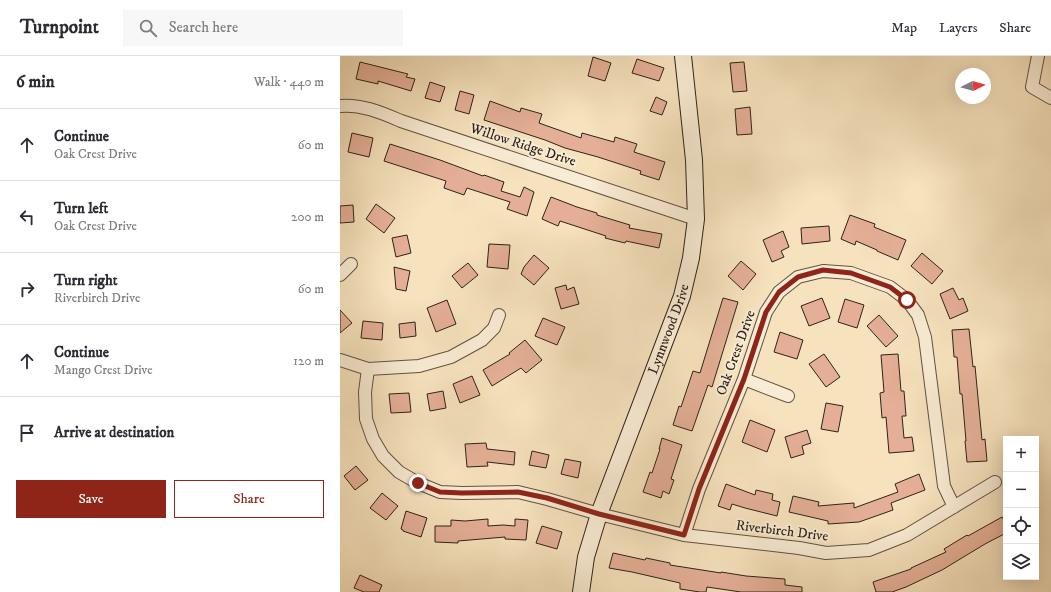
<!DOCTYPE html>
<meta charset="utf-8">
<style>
:root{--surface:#fff;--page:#f7f7f7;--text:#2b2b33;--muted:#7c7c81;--line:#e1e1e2;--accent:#8f2418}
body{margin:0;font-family:"IM FELL DW Pica",serif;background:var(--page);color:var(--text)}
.controls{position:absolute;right:12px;bottom:12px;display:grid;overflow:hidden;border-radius:0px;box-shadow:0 4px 16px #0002}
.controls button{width:36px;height:36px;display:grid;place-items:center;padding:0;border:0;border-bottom:1px solid var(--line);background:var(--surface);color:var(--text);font:20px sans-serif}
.compass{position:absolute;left:615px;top:12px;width:36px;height:36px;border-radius:50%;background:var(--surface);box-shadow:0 4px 16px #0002;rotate:85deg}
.stop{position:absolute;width:12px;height:12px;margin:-9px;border:3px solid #8f2418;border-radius:50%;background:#fff}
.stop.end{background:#8f2418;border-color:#fff;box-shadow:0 1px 4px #0008}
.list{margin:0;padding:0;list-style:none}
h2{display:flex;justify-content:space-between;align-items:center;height:52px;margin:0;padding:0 16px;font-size:17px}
h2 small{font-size:13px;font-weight:400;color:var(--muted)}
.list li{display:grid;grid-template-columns:26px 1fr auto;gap:12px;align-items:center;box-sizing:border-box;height:72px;padding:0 16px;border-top:1px solid var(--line)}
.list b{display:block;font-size:15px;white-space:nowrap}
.list p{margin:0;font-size:13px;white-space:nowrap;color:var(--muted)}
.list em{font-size:13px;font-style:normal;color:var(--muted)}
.actions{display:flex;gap:8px;padding:12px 16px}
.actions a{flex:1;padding:9px 0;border:1px solid var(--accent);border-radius:0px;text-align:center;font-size:14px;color:var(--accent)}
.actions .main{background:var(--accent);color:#fff}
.icon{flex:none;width:22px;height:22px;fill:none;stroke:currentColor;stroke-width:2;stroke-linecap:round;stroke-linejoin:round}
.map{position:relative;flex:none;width:711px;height:536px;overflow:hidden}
header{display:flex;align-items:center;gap:24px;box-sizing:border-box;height:56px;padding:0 20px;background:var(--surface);border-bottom:1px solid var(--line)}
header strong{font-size:19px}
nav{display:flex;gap:22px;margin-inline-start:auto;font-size:14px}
.search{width:280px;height:36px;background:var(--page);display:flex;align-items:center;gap:10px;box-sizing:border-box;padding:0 14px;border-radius:0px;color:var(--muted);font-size:15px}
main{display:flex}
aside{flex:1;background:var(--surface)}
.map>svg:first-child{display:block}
.building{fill:#e4af96;stroke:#2f221a}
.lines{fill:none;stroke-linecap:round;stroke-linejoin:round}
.street-casing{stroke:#615243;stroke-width:14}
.secondary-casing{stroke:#2f221a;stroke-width:18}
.street{stroke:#f9ecd4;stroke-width:12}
.secondary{stroke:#f9ecd4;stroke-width:16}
.route{stroke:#8f2418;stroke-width:5}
.labels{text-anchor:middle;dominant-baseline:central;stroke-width:4;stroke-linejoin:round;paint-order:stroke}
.street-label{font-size:14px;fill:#2f221a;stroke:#f9ecd4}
</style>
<header>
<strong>Turnpoint</strong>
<div class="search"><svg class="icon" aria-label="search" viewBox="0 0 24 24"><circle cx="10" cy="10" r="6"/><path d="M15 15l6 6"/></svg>Search here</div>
<nav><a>Map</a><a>Layers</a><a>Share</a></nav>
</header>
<main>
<aside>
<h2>6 min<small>Walk · 440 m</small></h2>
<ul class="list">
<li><svg class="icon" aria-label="ahead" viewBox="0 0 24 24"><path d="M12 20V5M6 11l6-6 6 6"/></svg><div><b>Continue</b><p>Oak Crest Drive</p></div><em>60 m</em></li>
<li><svg class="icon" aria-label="left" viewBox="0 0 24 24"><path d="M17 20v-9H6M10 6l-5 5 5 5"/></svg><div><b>Turn left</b><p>Oak Crest Drive</p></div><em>200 m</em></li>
<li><svg class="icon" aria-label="right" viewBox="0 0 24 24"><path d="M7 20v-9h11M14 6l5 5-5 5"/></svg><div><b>Turn right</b><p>Riverbirch Drive</p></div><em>60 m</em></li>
<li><svg class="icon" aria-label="ahead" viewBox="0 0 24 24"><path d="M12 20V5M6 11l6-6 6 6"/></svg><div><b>Continue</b><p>Mango Crest Drive</p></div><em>120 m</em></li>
<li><svg class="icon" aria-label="arrive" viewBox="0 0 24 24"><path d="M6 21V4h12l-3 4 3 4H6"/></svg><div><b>Arrive at destination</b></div></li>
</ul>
<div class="actions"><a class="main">Save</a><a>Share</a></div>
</aside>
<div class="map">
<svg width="711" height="536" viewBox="0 0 711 536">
<rect width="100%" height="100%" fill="#f6e2bd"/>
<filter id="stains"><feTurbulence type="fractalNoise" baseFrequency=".005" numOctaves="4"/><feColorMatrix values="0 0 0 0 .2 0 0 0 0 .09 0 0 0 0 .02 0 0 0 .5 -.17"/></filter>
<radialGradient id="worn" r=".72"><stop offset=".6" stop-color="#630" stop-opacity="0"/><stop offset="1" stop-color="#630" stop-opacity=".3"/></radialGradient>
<path class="building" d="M253 1 271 7 265 25 248 20Z
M297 3 324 12 319 25 292 17Z
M20 6 68 18 66 21 75 23 71 35 38 25V28L16 23Z
M404 6 407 35 393 36 390 7Z
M90 26 105 31 100 46 85 42Z
M120 35 134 39 129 58 115 54Z
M316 41 327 46 322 59 310 55Z
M150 45 180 56 181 52 202 58 199 67 241 82 242 77 274 86 275 81 297 88 294 96 325 106 319 124 300 118 301 115 258 101 225 92 205 84 144 64Z
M410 51 412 78 397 79 395 53Z
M12 77 33 82 29 101 8 96Z
M50 88 100 104 143 120 144 119 164 126 161 135 180 141 184 131 194 136 187 160 167 153 170 146 127 132 124 139 104 132 106 125 44 105Z
M211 141 237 151 257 157V159L290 169 289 172 322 178 319 192 286 185 285 187 265 182 266 180 220 165 218 170 202 163Z
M36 148 55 162 44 177 26 163Z
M13 149 14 166 0 167V150Z
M510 159 535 168 534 171 566 184 558 204 537 195V194L516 185 515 189 501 183Z
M489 170 490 185 462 188 461 172Z
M443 175 449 191 441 195 444 201 432 206 423 184Z
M67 179 71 197 56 201 52 182Z
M149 188 170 189 168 213 147 211Z
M582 197 603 215 592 228 571 210Z
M194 199 209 212 194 229 181 218 184 211Z
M401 205 416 218 403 234 388 220Z
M128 207 138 219 122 232 112 220Z
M54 211 70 215 66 235 56 233Z
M226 229 227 234 234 231 239 248 221 253 215 232Z
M613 232 619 244 623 242 628 255 610 263 600 238Z
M383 242 398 246 372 331 368 329 352 375 333 369 339 350 341 351 353 315 360 317Z
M482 242 490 262 469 270 461 250Z
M505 243 524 249 517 272 498 266Z
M107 244 116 268 96 276 87 252Z
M0 254 12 267 0 277Z
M539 259 558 280 546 291 527 270Z
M203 262 225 271 217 289 195 280Z
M23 265 43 267 42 284 21 282Z
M75 266 76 280 60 282 59 268Z
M629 273 633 311 635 310 642 384 645 383 647 405 627 406 625 385H626L622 338H620L617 301H614L612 274Z
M440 276 463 284 457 303 434 296Z
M185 284 202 304 186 317 181 312 152 330 143 314 170 298 169 297Z
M484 298 500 321 486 331 469 308Z
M558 298 561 335H564L566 360H562L564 382 572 381 574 395 549 397 546 361 542 362 540 337 544 336 541 299Z
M132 320 140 339 120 347 113 328Z
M103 335 106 352 90 355 87 338Z
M69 337 71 356 51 357 49 338Z
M486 347 503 350 498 376 481 373Z
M410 364 435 374 427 396 402 386Z
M467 374 471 387 462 390 464 398 451 402 445 381Z
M322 382 342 389 331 423 334 424 329 438 323 435 321 442 303 436 310 416 312 417 320 393H319Z
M146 387 147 393 175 396 174 409 147 406 148 410 127 411 125 388Z
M192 395 209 399 206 412 189 409Z
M225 403 241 406 238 422 221 418Z
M16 410 28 424 15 434 4 420Z
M579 418 585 434 551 447 553 454 519 466 488 468V465L449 456 453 440 479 446 478 450 514 447V452L558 436 555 428Z
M386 428 415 439 416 434 433 438 432 444 440 446 437 460 405 452 392 448 390 454 378 450Z
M42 437 58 450 46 464 30 452Z
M66 455 87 462 81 481 63 475V474L61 473Z
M662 461 666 467V477L645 488 602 514 566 531 552 536H536L533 526 571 513V512L606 496 604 493 627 479 628 480Z
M148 463V470L163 469 175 470V463L188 464 186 484 165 483V481L118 485V487L95 486V470H111V464L125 465Z
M202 470 222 476 217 493 196 487Z
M273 497 305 504 306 502 330 507V509L381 517V516L406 520 445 523V529L462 531V536H401L367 531 366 536H360L340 533V527L292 516 269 512Z
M20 519 42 529 39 536H24L14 532Z"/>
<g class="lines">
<defs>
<path id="street" d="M698 0 692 31 711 42
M0 50C22 48 42 57 61 65L356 163
M0 219 11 208
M0 304 28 313 79 310 111 301 142 284 154 272 159 259
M28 313 25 336 26 363 33 383 43 400 59 416 78 427 100 436 122 437 178 436 207 443 259 458 344 479 459 492 486 497 529 494 567 479 655 426
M404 323 448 340
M344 479 359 433 404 323 426 256 439 236 458 221 483 215 511 217 550 231 567 244 578 259 585 281 604 430 614 451"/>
<g id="secondary">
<path id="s1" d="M241 536 246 501 259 458 342 240 351 202 356 163 354 104 343 0"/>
</g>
</defs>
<use href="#street" class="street-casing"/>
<use href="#secondary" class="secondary-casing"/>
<use href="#street" class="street"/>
<use href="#secondary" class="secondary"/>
</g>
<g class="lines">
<path class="route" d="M78 427 100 436 122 437 178 436 207 442 259 458 344 479 359 433 404 323 426 256 439 236 458 221 483 214 511 217 550 231 567 244"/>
</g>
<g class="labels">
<g class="street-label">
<text transform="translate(183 89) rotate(18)">Willow Ridge Drive</text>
<text stroke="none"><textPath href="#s1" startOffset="278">Lynnwood Drive</textPath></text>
<text transform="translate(396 297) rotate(-70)">Oak Crest Drive</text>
<text transform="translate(442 475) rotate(7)">Riverbirch Drive</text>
</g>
</g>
<rect width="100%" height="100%" filter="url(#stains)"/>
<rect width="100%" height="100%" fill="url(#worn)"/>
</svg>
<div class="controls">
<button>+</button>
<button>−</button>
<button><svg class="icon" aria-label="locate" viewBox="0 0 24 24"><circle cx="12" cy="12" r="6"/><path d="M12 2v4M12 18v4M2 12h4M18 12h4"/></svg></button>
<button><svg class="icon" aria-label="layers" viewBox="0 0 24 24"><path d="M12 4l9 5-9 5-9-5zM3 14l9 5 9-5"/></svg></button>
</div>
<svg class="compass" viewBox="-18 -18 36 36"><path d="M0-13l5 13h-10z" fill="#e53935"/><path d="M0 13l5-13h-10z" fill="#7c7c81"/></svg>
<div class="stop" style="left:567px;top:244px"></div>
<div class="stop end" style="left:78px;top:427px"></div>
</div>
</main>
